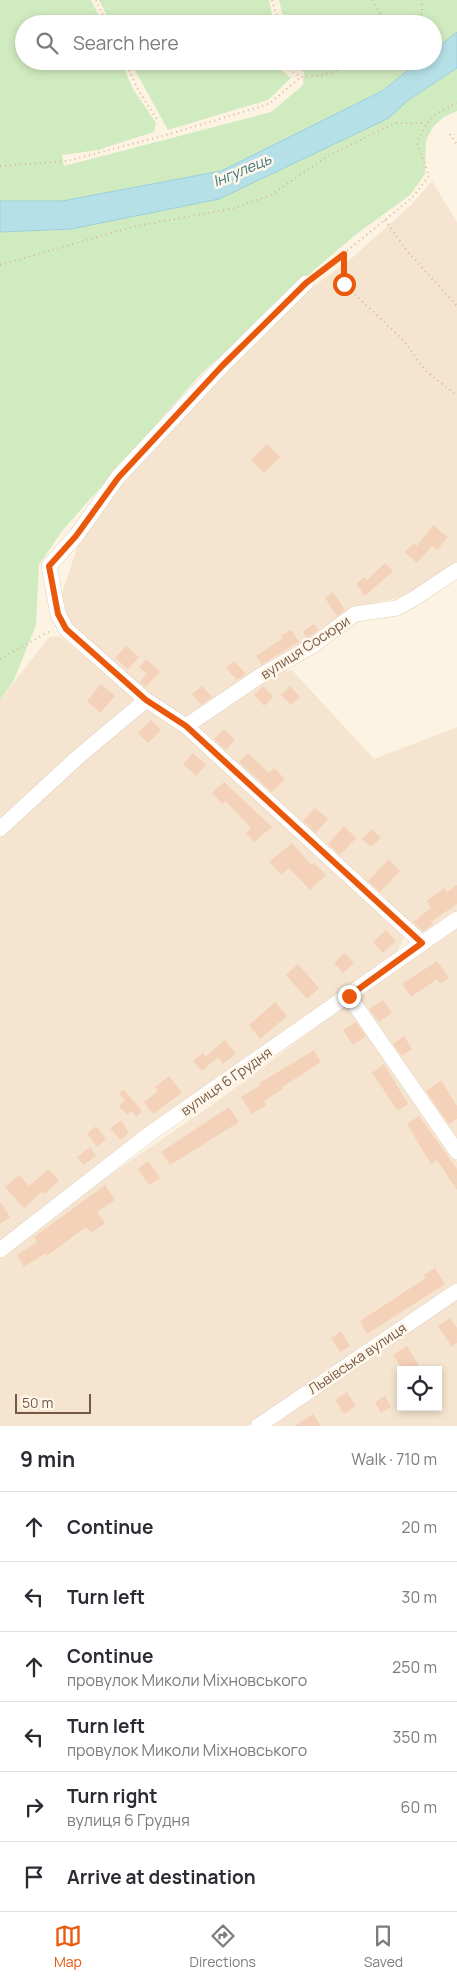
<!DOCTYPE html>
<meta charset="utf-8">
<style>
:root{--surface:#fff;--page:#f2f2f3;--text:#2b2b33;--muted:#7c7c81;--line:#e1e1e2;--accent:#ea580c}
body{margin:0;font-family:Manrope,sans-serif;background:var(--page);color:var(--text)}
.controls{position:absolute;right:15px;bottom:15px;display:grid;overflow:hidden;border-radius:0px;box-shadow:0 2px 8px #0003}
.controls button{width:45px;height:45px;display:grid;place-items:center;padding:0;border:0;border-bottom:1px solid var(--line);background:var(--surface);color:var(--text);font:25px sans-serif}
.scale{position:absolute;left:15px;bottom:12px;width:76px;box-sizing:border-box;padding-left:5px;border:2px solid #765847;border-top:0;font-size:14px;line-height:18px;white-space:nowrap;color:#765847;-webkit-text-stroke:4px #fff7e9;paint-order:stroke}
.stop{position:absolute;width:15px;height:15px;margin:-11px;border:4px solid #ea580c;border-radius:50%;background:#fff}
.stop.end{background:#ea580c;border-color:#fff;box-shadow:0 1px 5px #0008}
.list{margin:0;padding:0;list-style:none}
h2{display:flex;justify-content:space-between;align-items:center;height:65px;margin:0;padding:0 20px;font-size:21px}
h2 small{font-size:16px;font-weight:400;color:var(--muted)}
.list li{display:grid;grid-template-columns:32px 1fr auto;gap:15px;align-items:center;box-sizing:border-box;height:70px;padding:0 20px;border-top:1px solid var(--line)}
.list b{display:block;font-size:19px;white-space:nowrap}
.list p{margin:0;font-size:16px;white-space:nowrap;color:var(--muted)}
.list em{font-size:16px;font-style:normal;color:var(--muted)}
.icon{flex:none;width:28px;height:28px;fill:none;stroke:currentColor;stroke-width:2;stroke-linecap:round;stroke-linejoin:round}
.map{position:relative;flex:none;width:457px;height:1426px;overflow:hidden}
.search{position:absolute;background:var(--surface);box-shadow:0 2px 8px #0003;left:15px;right:15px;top:15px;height:55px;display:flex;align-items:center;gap:12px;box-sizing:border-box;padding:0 18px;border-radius:28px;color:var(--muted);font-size:19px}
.sheet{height:485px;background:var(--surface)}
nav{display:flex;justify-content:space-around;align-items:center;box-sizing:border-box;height:70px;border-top:1px solid var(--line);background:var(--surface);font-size:14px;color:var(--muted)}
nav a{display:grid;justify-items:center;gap:2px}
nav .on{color:var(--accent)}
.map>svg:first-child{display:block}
.residential{fill:#f5e5d0;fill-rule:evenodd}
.green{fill:#d1ebc0}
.water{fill:#b6e0e7;stroke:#9ccfda}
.building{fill:#f4d1b9}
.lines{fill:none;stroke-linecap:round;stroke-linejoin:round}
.minor-casing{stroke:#e2cfbd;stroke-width:16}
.path{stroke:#d9b49c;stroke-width:2;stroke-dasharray:1 4;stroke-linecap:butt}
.minor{stroke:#fff;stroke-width:15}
.route{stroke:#ea580c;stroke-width:6}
.labels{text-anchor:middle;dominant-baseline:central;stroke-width:5;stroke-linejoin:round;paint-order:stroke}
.street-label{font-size:14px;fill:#765847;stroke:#fff7e9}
.water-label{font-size:15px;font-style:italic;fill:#3d7783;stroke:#fff7e9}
</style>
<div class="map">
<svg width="457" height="1426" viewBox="0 0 457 1426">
<rect width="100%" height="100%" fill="#fdf3e2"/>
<path class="residential" d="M432 181 457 222V562L413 594 359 607 186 719 148 695 66 620 59 602 80 539 131 465 309 290 353 257 410 206Z
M60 636 136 700 0 820V700L49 637Z
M292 670 374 759 457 727V913L422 936 193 727 277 672Z
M147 706 182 730 404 938 397 952 0 1243V835Z
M457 927V1141L357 997Z
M349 1003 457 1162V1284L247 1426H0V1258L89 1189 212 1105Z
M457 1297V1426H272ZM401 1370H438V1407H401Z"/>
<path class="green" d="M0 0H91L103 24H24V61H121L133 89 156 123 154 132 98 150 62 155 64 166 271 112 303 85 304 72 288 64V61H420L382 91 221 171 62 201H0Z
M99 0H269L274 24H111Z
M279 0H457V32L433 51V24H285Z
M130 61H280L281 70 291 78 268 100 168 130Z
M457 68V111L444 117 433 127 426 140 425 174 410 195 355 235 313 271 199 376 62 531 39 565 36 625 14 680 0 700V232L71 229 389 118 407 101Z"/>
<path class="water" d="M457 32V68L407 101 389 118 219 199 71 229 0 232V201H62L221 171 382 91 420 61H433V51Z"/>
<path class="building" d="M267 444 280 457 264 473 251 460Z
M433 525 448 537 437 550 432 546 417 563 405 552 414 543 417 546Z
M385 563 393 571 365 596 356 584 364 577 367 580Z
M333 592 345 610 337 616 325 598Z
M314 624 318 630 307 638 303 632Z
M291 630 299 642 262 664 256 656 283 638 281 636Z
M126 646 139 657 128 669 115 658Z
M146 659 160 672 146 687 140 682 147 674 139 667Z
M234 661 246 674 237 680 226 668Z
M101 684 115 696 100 713 87 701Z
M202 686 212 697 201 705 192 694Z
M263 686 273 697 264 706 254 695Z
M290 686 300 697 291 705 281 695Z
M151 720 161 730 148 743 138 733Z
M224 729 235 740 226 750 214 739Z
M193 753 206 765 196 776 183 764Z
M248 753 269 773 274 768 285 779 272 792 239 762Z
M224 782 272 827 254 842 246 833 251 828 226 801 222 804 212 793Z
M315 808 328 819 316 833 303 821Z
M344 826 356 838 340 855 328 844Z
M372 829 381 838 371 847 362 839Z
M292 843 311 865 314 863 326 875 310 890 289 868 281 875 269 862Z
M389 859 400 871 380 892 368 881Z
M457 885V904L431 922 433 924 423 931 413 922 431 908 427 901 444 888 447 892Z
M386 930 396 941 383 953 373 942Z
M345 953 354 963 343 973 334 963Z
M437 961 449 978 440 984 437 979 411 997 402 984Z
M298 964 319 988 307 999 286 975Z
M383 1000 392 1013 379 1022 369 1009Z
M275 1002 287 1016 260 1039 249 1025Z
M356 1022 366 1036 353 1045 343 1030Z
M404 1036 412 1049 402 1056 393 1044Z
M225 1040 236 1054 223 1064 218 1057 202 1071 193 1061 203 1053 206 1056Z
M314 1050 321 1062 282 1087 283 1089 264 1101 266 1105 252 1114 241 1097 261 1085 260 1083Z
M384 1064 408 1104 398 1111 372 1073Z
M169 1076 182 1093 153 1114 144 1102 158 1091 155 1087Z
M441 1080 457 1106V1119L449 1124 426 1091Z
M124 1090 142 1111 136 1117 132 1111 127 1115 119 1106 125 1101 119 1093Z
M229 1107 239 1122 170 1165 161 1152Z
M419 1116 457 1169V1190L437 1160 431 1164 407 1124Z
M121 1120 129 1133 120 1140 110 1128Z
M96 1126 106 1139 97 1147 87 1134Z
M90 1147 96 1156 83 1165 77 1157Z
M148 1161 160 1178 149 1185 138 1169Z
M49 1169 59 1181 44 1194 42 1192 24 1208 5 1187 19 1175 29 1186Z
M105 1185 115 1200 97 1212 105 1223 91 1233 86 1227 47 1256 46 1253 24 1267 17 1255 37 1242 34 1237Z
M0 1202 10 1217 0 1224Z
M435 1268 445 1284 367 1334 360 1321 426 1278 424 1275Z
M450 1318 457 1328V1343L452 1347 438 1326Z
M341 1331 350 1346 340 1352 331 1338Z
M407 1346 419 1365 411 1370H403L393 1355Z
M347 1392 356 1406 344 1414 335 1400Z
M385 1396 391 1407 381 1413 375 1402Z
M313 1414 321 1426H295Z"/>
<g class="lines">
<defs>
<path id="minor" d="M306 283 222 366 118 477 76 536 49 566 58 614 66 629 146 700 186 726 422 943
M186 726 260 676 312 646 355 614 397 608 415 598 457 570
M0 829 78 757 146 700
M349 996 457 1152
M0 1250 148 1135 457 919
M258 1426 457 1291"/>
</defs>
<use href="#minor" class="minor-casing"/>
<path class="path" d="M96 0 107 24
M272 0 279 24
M372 0 385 22
M374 24 375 20 380 14
M417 24 422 13V0
M125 61 137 88 158 121
M284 61 286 67 301 77 323 75 362 61
M450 134 457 145
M0 166 67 161 166 135 269 104 301 77
M385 220 407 251 457 306
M344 254V284L404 341 425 370 457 396
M0 265 132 227 235 208 271 195 328 156 395 123H426
M316 276 412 198 429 176 417 143C428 118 432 115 457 103
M0 659 52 630"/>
<use href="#minor" class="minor"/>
</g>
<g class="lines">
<path class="route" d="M344 284V254L306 283 222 366 118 478 76 536 49 566 58 614 66 629 146 700 186 726 422 943 349 996"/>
</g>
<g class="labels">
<g class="street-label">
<text transform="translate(305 647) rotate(-33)">вулиця Сосюри</text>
<text transform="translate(226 1081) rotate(-35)">вулиця 6 Грудня</text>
<text transform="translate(357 1358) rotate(-34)">Львівська вулиця</text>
</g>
<g class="water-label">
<text transform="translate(242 170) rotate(-23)">Інгулець</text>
</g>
</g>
</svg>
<div class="controls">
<button><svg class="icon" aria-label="locate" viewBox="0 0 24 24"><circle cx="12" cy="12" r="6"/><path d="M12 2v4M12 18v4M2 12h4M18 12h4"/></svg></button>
</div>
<div class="scale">50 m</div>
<div class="stop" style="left:344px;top:284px"></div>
<div class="stop end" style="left:349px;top:996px"></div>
<div class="search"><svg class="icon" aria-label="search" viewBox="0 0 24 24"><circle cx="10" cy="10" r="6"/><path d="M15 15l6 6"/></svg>Search here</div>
</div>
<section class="sheet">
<h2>9 min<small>Walk · 710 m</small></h2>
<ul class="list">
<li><svg class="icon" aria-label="ahead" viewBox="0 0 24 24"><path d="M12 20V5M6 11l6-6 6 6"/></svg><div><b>Continue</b></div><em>20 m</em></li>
<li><svg class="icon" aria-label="left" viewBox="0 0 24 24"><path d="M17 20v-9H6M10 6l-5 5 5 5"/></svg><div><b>Turn left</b></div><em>30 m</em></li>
<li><svg class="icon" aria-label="ahead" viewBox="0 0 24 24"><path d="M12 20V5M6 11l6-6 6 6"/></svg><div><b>Continue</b><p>провулок Миколи Міхновського</p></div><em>250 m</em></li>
<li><svg class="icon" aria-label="left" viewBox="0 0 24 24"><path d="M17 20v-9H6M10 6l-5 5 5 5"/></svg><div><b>Turn left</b><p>провулок Миколи Міхновського</p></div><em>350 m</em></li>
<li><svg class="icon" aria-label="right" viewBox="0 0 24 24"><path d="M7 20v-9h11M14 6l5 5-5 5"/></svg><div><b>Turn right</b><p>вулиця 6 Грудня</p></div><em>60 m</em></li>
<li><svg class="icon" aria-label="arrive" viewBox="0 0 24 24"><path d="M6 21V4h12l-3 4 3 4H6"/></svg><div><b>Arrive at destination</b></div></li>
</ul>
</section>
<nav>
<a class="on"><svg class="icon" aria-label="map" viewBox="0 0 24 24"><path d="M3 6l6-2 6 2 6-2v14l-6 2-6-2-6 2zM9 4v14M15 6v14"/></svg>Map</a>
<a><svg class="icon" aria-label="directions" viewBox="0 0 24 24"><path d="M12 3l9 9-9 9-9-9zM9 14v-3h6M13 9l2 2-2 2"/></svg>Directions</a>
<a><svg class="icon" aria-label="saved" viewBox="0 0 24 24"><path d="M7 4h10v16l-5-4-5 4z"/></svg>Saved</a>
</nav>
